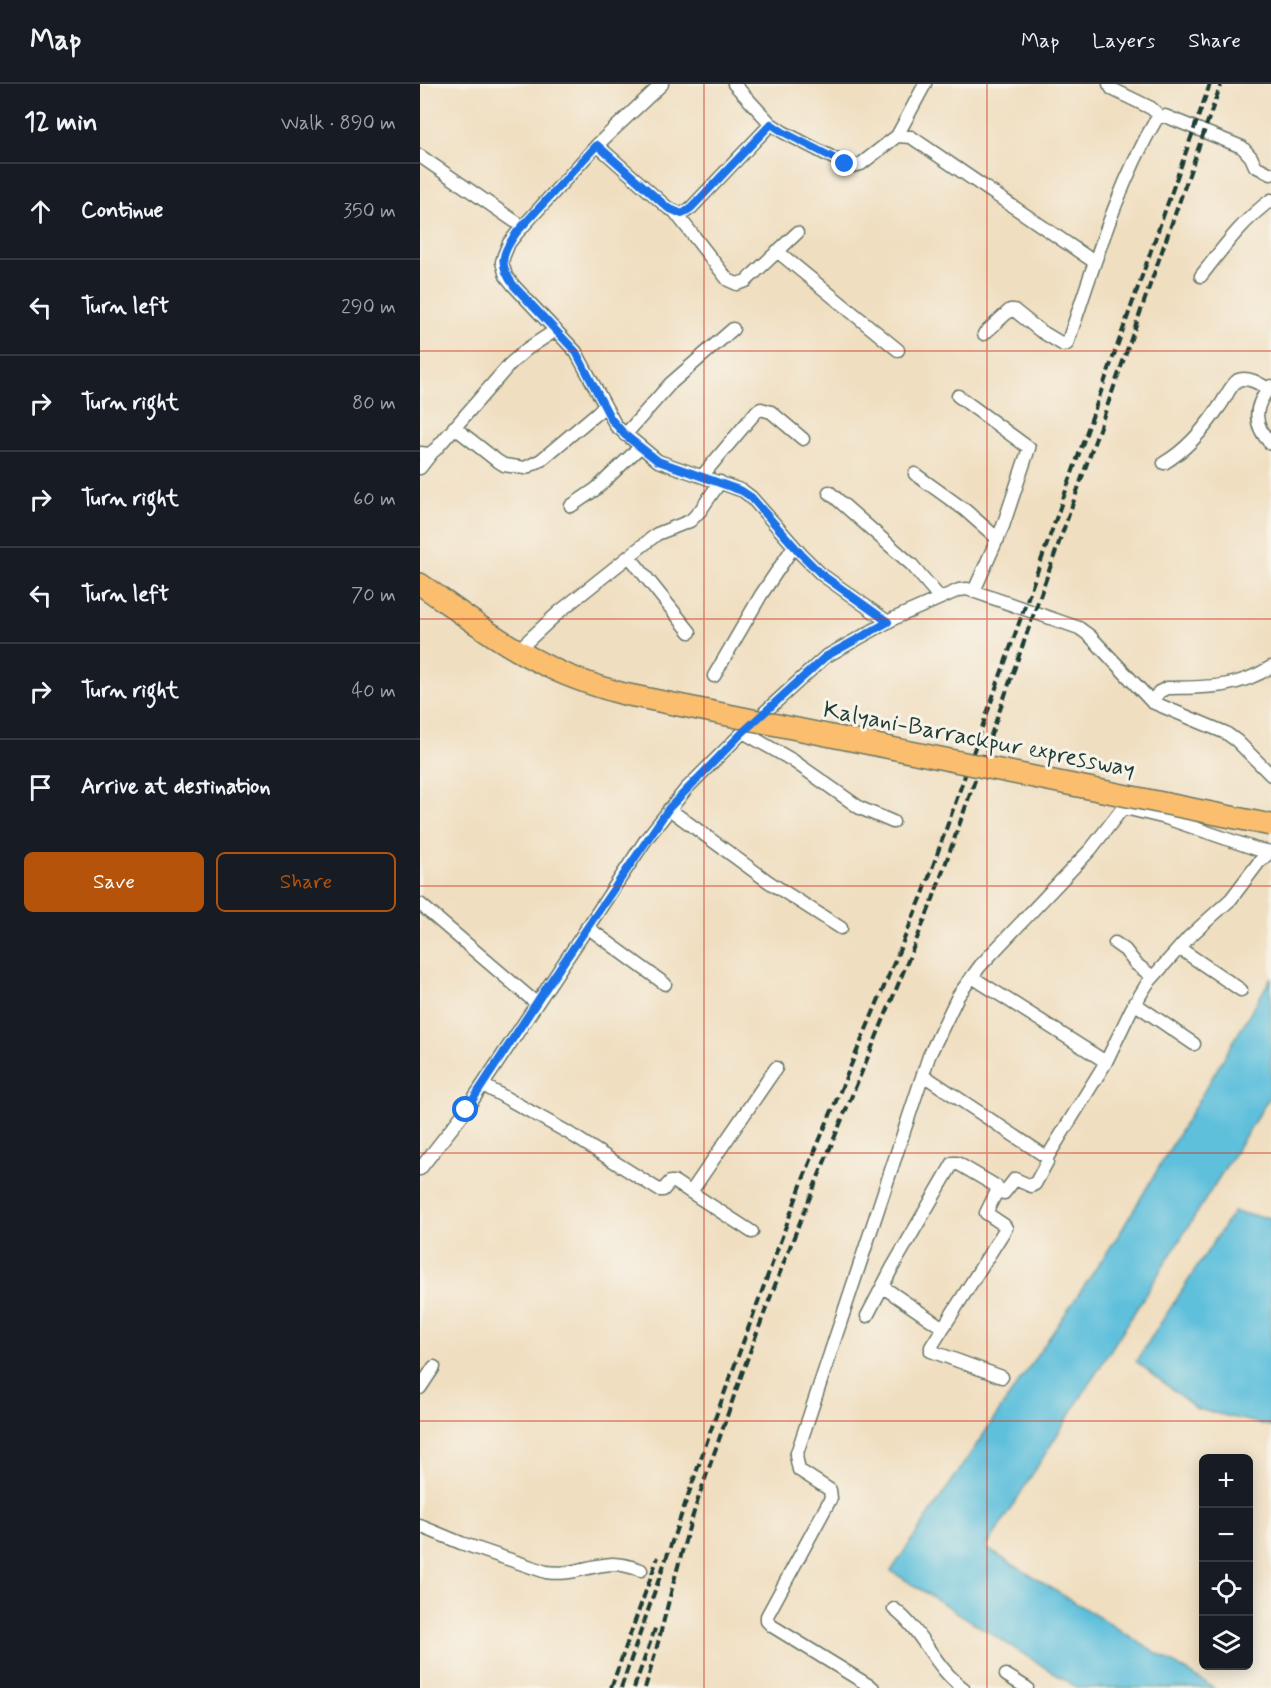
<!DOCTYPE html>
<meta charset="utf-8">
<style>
:root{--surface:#171b24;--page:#242831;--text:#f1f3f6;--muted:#9ea1a6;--line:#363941;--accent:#b45309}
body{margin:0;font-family:Mynerve,sans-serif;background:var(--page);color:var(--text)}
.controls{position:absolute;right:18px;bottom:18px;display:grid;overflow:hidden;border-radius:9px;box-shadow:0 3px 15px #0003}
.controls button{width:54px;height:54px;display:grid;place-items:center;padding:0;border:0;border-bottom:2px solid var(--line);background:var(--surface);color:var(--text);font:30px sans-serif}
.stop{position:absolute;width:18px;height:18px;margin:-14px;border:4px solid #1a73e8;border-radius:50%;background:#fff}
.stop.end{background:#1a73e8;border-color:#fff;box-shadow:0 2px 6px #0008}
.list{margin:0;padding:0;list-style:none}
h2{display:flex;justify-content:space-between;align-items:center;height:78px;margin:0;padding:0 24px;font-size:26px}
h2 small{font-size:20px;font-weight:400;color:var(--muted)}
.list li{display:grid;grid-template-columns:39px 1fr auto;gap:18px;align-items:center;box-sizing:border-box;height:96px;padding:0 24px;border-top:2px solid var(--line)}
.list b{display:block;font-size:22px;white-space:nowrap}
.list em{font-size:20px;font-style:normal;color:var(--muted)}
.actions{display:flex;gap:12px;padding:18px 24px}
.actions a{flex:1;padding:14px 0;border:2px solid var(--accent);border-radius:9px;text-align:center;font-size:21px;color:var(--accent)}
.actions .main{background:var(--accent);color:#fff}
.icon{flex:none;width:33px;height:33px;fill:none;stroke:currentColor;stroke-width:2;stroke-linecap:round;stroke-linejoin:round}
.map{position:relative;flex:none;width:851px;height:1604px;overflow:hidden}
header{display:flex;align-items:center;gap:36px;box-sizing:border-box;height:84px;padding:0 30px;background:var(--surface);border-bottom:2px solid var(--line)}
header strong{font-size:28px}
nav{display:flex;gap:33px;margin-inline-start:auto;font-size:21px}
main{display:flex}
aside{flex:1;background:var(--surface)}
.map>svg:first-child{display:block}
.water{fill:#5ec0dc;stroke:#3e7e88;stroke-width:1.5}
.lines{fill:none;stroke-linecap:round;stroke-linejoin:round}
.minor-casing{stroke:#687565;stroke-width:15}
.trunk-casing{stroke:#687565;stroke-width:24}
.minor{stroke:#fff;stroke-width:12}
.trunk{stroke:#fabe6e;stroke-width:21}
.rail{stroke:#1f3d34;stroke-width:4;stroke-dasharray:9 4.5;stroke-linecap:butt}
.trunk-bridge-casing{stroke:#687565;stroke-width:24;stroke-linecap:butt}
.trunk-bridge{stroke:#fabe6e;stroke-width:21}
.route{stroke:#1a73e8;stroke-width:8}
.grid{fill:none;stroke:#c8321e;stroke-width:1.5;stroke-opacity:0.55}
.labels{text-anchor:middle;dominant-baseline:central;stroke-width:6;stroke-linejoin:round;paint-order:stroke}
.street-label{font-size:24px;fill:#1f3d34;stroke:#f7f3e8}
</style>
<header>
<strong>Map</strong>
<nav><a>Map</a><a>Layers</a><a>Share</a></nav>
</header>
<main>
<aside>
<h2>12 min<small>Walk · 890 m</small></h2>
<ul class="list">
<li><svg class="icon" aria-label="ahead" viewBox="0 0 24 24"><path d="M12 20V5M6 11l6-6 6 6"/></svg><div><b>Continue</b></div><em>350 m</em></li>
<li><svg class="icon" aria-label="left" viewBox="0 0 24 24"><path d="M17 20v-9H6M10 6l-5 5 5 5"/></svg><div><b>Turn left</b></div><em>290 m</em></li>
<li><svg class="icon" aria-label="right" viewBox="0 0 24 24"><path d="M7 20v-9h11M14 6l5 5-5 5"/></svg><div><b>Turn right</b></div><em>80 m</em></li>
<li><svg class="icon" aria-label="right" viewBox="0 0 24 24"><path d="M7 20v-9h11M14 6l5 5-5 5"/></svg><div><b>Turn right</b></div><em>60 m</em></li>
<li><svg class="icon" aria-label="left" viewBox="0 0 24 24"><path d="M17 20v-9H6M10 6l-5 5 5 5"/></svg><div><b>Turn left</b></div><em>70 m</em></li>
<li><svg class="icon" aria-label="right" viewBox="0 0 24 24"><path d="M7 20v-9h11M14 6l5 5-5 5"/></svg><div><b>Turn right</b></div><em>40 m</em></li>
<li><svg class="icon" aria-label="arrive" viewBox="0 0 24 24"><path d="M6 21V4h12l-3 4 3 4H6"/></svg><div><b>Arrive at destination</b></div></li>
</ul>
<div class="actions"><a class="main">Save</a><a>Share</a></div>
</aside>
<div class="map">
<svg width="851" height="1604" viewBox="0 0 851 1604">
<rect width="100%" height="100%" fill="#f7f3e8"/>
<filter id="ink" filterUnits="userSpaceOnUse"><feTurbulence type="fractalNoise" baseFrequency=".0167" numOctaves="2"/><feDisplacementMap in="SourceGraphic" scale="12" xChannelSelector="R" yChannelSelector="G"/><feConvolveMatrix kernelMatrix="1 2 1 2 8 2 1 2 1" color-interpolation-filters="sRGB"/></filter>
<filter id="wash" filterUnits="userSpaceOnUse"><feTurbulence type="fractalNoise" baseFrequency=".008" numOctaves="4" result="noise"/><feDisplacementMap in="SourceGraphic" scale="24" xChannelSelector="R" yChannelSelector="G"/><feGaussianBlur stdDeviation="1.35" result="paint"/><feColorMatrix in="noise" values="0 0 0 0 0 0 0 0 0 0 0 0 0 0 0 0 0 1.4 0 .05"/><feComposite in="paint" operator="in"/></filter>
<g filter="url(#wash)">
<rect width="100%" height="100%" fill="#f0dec0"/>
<path class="water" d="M851 894V1011L566 1464 794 1604H658L471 1487 700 1149Z
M813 1128 851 1134V1342L777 1325 716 1277Z"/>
</g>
<g filter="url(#ink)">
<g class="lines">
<defs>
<path id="minor" d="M242 0 177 61 97 149 89 159 84 171 82 178 86 192 94 202 156 268 196 342 238 377 323 407 331 413 381 470 401 490 468 538
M314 0 351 40 363 48 425 80 433 82 441 80 477 52 491 53 673 177
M689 0 692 5 731 24 740 32
M477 52 505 0
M177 61 248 124 262 130 271 124 351 40
M0 72 103 143
M255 128 308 196 317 200 326 197 377 149
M357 167 478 266
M781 192C802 165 823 136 851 116
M564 250 590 226H594L619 246 644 261 647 260C674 183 696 104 737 34L745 32 822 63 831 73 835 82 851 90
M851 302C833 322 832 340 851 360
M538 312 609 364 583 442 554 507
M34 343 76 376 84 381 105 384 121 376 184 323
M205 351 250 300 313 245
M0 369 10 370 15 366 90 280 107 265 136 246
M744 379C766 366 785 344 799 323 805 316 810 301 818 296 828 292 840 300 848 305
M0 384 14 366
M495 390 545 426 578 455
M282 392 336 328 341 325 351 328 383 355
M409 408 492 481 520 514
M151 422 176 405 220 363
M209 472 270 548
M98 566 139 528 237 450 270 437 280 427 300 398
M294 592 341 511 374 462
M732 618 739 608 747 604C786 603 816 605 851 583
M323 648 372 676 440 724 473 738
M249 725 349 798 421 844
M0 820 116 919
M167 843 245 900
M695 859 705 866 716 880 733 893
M759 864 821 906
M552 893 686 978
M714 919 774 960
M503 991 625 1072H628L686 978 711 926 727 900 769 853 811 815 839 778 850 768
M63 1001 147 1048 239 1106H243L250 1098H255L332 1148
M0 1085 46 1026 227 754 266 705 323 648 405 573 475 534 539 506 547 505 659 544 670 552 732 618 806 649 817 657 851 691
M271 1108 356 984
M463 1203 523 1244
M447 1232 472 1184 533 1079H537L576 1102 578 1107
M582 1293 511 1267V1263L586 1144 584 1141 566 1129 577 1107 584 1109 595 1095 611 1102 615 1100 627 1078V1073
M0 1304 14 1283
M0 1442 41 1459 126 1488C153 1492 167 1481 193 1480 203 1480 212 1483 221 1486
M474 1525C503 1547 514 1583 543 1604
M586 1591 607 1604
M453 1604 352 1542 347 1537V1532L411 1414 410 1406 379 1386 376 1372 509 972 538 912 560 882 671 765 702 725H709L746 734 836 765 851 768"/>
<path id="trunk" d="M0 500C39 527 78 558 121 579 147 593 175 602 204 610"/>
</defs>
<use href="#minor" class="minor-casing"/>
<use href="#trunk" class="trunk-casing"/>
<use href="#minor" class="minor"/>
<use href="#trunk" class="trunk"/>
<path class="rail" d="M191 1604 238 1473
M201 1604 293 1340 384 1093 503 810 790 0
M214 1604 236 1542
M225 1604C239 1559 249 1513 262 1468 273 1427 288 1387 302 1347 363 1166 442 992 513 815L801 0"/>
<defs>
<path id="trunk-bridge" d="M204 610 851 741"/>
</defs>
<use href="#trunk-bridge" class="trunk-bridge-casing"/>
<use href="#trunk-bridge" class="trunk-bridge"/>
</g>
</g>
<g class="lines" filter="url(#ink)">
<path class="route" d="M46 1026 128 901 249 724 323 648 405 573 468 538 401 490 381 470 331 413 322 407 238 377 205 351 191 335 156 268 94 202C78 180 81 170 97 148L177 61 248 124 262 130 271 124 351 40 363 48 425 80"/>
</g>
<path class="grid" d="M284 0V1604M567 0V1604M0 267H851M0 535H851M0 802H851M0 1069H851M0 1337H851"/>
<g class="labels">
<g class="street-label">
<text transform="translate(559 656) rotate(11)">Kalyani-Barrackpur expressway</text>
</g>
</g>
</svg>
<div class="controls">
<button>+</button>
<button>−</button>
<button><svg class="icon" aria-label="locate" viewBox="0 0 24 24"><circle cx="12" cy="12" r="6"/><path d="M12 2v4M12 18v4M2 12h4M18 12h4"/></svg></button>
<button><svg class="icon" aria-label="layers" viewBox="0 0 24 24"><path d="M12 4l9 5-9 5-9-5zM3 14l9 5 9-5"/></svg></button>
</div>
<div class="stop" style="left:46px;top:1026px"></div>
<div class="stop end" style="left:425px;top:80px"></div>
</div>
</main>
